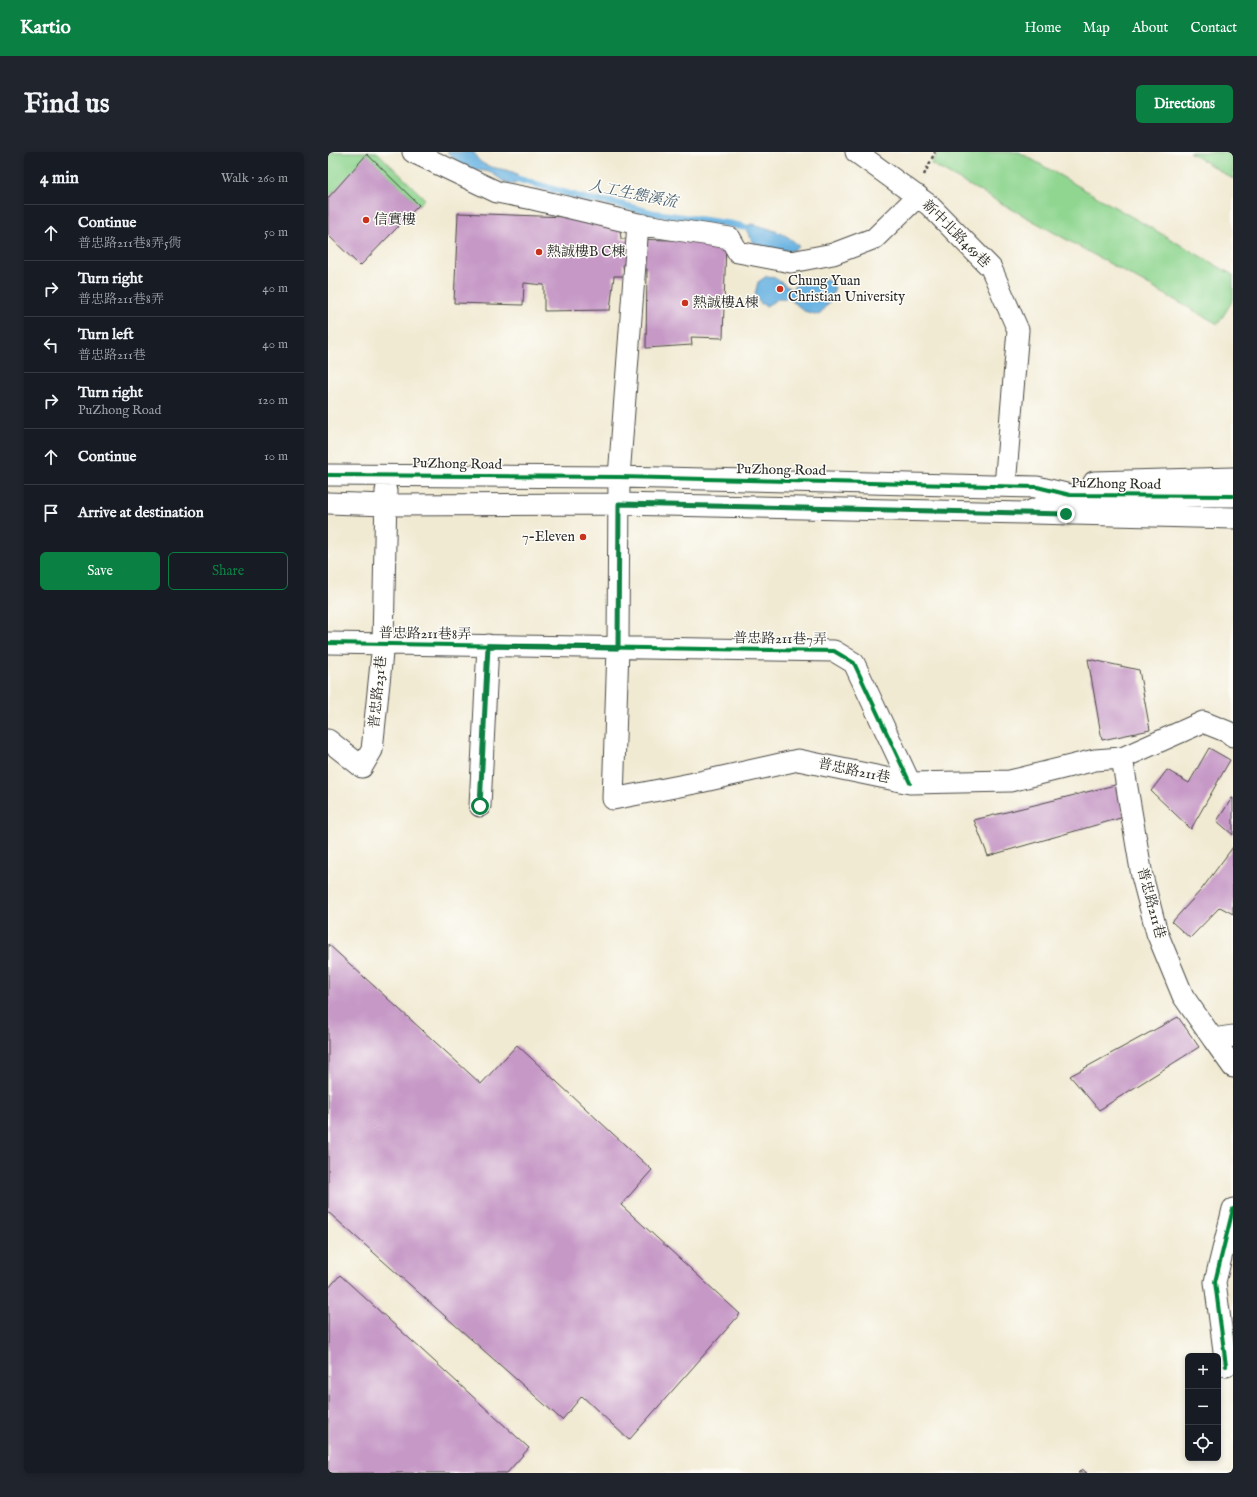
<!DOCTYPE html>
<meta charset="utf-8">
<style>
:root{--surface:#171b24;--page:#20242c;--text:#f1f3f6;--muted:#9ea1a6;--line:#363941;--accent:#0b8043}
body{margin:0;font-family:"IM FELL English","Noto Serif TC",serif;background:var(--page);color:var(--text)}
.controls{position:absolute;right:12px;bottom:12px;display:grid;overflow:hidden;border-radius:6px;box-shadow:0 2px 6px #0003}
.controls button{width:36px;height:36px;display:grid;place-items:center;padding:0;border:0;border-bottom:1px solid var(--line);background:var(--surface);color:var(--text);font:20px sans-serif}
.stop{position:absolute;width:12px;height:12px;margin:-9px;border:3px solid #0b8043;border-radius:50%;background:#fff}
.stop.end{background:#0b8043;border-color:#fff;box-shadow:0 1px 4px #0008}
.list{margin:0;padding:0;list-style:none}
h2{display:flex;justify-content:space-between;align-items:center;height:52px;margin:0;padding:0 16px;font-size:17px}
h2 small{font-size:13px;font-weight:400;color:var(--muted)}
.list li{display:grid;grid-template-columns:26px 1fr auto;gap:12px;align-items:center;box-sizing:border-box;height:56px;padding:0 16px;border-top:1px solid var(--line)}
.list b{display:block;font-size:15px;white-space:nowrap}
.list p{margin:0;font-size:13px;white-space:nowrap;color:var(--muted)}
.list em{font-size:13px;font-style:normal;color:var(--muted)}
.actions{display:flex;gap:8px;padding:12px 16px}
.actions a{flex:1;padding:9px 0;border:1px solid var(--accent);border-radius:6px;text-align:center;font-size:14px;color:var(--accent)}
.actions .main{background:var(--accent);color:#fff}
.icon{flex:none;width:22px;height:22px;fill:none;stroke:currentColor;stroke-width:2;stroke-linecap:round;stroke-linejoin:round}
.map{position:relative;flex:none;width:905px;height:1321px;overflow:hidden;border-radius:6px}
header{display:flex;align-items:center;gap:24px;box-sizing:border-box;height:56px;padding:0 20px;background:var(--accent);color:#fff}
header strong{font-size:19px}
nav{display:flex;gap:22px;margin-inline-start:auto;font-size:14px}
.intro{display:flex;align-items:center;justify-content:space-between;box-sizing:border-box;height:96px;padding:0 24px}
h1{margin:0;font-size:28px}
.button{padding:10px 18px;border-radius:6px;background:var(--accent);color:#fff;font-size:14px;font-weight:700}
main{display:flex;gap:24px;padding:0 24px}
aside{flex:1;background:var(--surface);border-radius:6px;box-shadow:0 2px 6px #0003}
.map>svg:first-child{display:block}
.green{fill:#90d691;stroke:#5e805e}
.water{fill:#69b2e1;stroke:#4a6e86}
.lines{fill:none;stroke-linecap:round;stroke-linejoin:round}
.stream{stroke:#69b2e1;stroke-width:7}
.building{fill:#c698c6}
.minor-casing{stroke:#494844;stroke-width:23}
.path{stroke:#494844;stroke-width:2.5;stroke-dasharray:3 3;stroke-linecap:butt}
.minor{stroke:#fff;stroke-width:21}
.cycleway-casing{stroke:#fdfcf7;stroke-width:6}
.cycleway{stroke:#00873e;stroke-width:4}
.route{stroke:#0b8043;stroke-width:5}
.poi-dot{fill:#c8321e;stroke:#fdfcf7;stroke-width:1.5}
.labels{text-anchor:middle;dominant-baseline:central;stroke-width:3;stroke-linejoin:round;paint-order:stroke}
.poi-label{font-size:14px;fill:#2b2b2b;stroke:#fdfcf7;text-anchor:start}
.street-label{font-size:14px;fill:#2b2b2b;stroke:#fdfcf7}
.water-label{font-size:15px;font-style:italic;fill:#415a6b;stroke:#fdfcf7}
</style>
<header>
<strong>Kartio</strong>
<nav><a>Home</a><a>Map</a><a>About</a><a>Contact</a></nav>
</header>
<div class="intro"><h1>Find us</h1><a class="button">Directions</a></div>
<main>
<aside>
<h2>4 min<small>Walk · 260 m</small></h2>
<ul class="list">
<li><svg class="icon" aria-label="ahead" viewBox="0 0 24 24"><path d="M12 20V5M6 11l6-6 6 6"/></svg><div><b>Continue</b><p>普忠路211巷8弄5衖</p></div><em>50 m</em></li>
<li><svg class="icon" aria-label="right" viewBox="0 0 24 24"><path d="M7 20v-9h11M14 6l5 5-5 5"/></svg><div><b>Turn right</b><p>普忠路211巷8弄</p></div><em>40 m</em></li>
<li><svg class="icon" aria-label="left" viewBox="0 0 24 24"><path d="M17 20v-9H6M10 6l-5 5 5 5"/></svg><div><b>Turn left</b><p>普忠路211巷</p></div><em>40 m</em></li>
<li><svg class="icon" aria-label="right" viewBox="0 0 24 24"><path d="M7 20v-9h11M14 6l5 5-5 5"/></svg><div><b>Turn right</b><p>PuZhong Road</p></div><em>120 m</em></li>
<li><svg class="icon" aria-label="ahead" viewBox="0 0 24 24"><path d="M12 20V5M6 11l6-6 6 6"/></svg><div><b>Continue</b></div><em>10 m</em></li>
<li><svg class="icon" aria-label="arrive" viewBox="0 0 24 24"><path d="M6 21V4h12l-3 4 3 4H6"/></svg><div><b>Arrive at destination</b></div></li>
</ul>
<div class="actions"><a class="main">Save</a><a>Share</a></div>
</aside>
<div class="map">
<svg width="905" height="1321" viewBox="0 0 905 1321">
<rect width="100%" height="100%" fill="#fdfcf7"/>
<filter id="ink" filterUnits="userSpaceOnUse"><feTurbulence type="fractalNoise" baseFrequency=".025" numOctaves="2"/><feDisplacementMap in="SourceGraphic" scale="8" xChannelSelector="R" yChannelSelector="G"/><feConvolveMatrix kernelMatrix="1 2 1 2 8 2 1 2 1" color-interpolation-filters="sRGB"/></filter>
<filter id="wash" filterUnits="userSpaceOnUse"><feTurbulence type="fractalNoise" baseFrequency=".012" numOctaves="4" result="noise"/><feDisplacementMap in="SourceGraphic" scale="16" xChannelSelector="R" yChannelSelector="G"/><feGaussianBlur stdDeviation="0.9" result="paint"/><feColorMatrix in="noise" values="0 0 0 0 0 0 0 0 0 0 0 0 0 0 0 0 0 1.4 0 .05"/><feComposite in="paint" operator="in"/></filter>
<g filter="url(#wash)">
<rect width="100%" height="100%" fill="#f1ead3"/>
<path class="green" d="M0 0H49L97 47 91 53 39 3 0 46Z
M610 0H691L905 123V148L890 172 603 12Z
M861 0H905V27Z"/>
<path class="water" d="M119 0H146C152 19 174 14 189 22L190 27 187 32C175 33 171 24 161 20 155 18 149 19 142 17 133 15 125 6 119 0Z
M424 72C439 76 461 81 471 95L464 99 454 98 445 99 424 90 422 84 416 75Z
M439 124C450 125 453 132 463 137L476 127H499L507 135 502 149 491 163 476 159 468 152 461 147 452 146 438 154 432 151 427 142 430 130Z"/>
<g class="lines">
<path class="stream" d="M190 27 258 47 286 51 324 61 402 72 416 75"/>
</g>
<g id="blocks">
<path class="building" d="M39 2 91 53 32 114 0 83V46Z
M130 61 291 67 293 87 398 89 395 186 363 185 364 193 318 196 319 117 295 112 296 124H286L282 158 216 159V133L196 131 195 153 126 151Z
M760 507 811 518 822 578 774 588Z
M881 596 902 608 863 677 823 639 839 618 861 631Z
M791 632 796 665 660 704 646 668Z
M904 646H905V683L889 669Z
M905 695V762L892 755 862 786 844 770 873 738Z
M0 792 153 932 189 893 324 1018 293 1053 412 1162 301 1288 254 1244 234 1268 0 1060Z
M850 865 871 895 771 958 742 924Z
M12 1123 201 1296 179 1321H0V1137Z
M754 1317 759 1321H750Z"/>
</g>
</g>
<g filter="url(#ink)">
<use href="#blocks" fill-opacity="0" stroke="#494844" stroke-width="1"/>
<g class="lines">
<defs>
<path id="minor" d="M85 0 169 40 205 47 310 72 291 325 290 496 285 647 372 630 470 608 582 631 682 629 767 608 794 606 814 724 829 781 855 844 885 887 905 884
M528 0 601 53 663 116 690 178 677 334
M310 72 402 86 410 100 463 110 505 102 547 86 590 44
M0 323 291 325 709 335 742 343 905 344
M766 330 905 326
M0 351 58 353 291 352 698 361 742 343
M705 361 905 366
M0 491 506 499 526 511 582 631
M0 588 34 615 44 598 55 492 58 339
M794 606 875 570 900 580 905 584
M152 654 160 493
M885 887 905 915
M898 1214 887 1130 905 1057"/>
</defs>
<use href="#minor" class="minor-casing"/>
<path class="path" d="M596 23 607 0"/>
<use href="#minor" class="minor"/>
<defs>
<path id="cycleway" d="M0 323 291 325 709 335 742 343 905 344
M0 491 506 499 526 511 582 631
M898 1214 887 1130 905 1057"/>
</defs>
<use href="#cycleway" class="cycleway-casing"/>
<use href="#cycleway" class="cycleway"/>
</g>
</g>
<g class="lines" filter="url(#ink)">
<path class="route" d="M152 654 160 494 290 496 291 352 738 362"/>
</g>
<g class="poi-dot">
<circle cx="38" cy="68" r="4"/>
<circle cx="211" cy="100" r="4"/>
<circle cx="452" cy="137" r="4"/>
<circle cx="357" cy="151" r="4"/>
<circle cx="255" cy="385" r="4"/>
</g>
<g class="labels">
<g class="poi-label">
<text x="46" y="68">信實樓</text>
<text x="219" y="100">熱誠樓B C棟</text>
<text x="460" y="129">Chung Yuan<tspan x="460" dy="16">Christian University</tspan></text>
<text x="365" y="151">熱誠樓A棟</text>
<text x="247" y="385" text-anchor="end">7-Eleven</text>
</g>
<g class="street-label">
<text transform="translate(628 82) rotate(45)">新中北路469巷</text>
<text transform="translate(129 312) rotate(1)">PuZhong Road</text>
<text transform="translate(453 318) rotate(1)">PuZhong Road</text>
<text transform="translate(788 332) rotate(1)">PuZhong Road</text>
<text transform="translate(97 482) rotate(1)">普忠路211巷8弄</text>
<text transform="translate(452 487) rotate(1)">普忠路211巷7弄</text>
<text transform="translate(50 540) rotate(-84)">普忠路231巷</text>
<text transform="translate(526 619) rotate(12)">普忠路211巷</text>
<text transform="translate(823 751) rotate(75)">普忠路211巷</text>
</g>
<g class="water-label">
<text transform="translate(305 42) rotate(11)">人工生態溪流</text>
</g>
</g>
</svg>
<div class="controls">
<button>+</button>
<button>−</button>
<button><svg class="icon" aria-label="locate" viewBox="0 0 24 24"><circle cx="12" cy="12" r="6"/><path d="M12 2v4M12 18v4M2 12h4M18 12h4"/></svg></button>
</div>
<div class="stop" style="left:152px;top:654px"></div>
<div class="stop end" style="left:738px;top:362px"></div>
</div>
</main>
